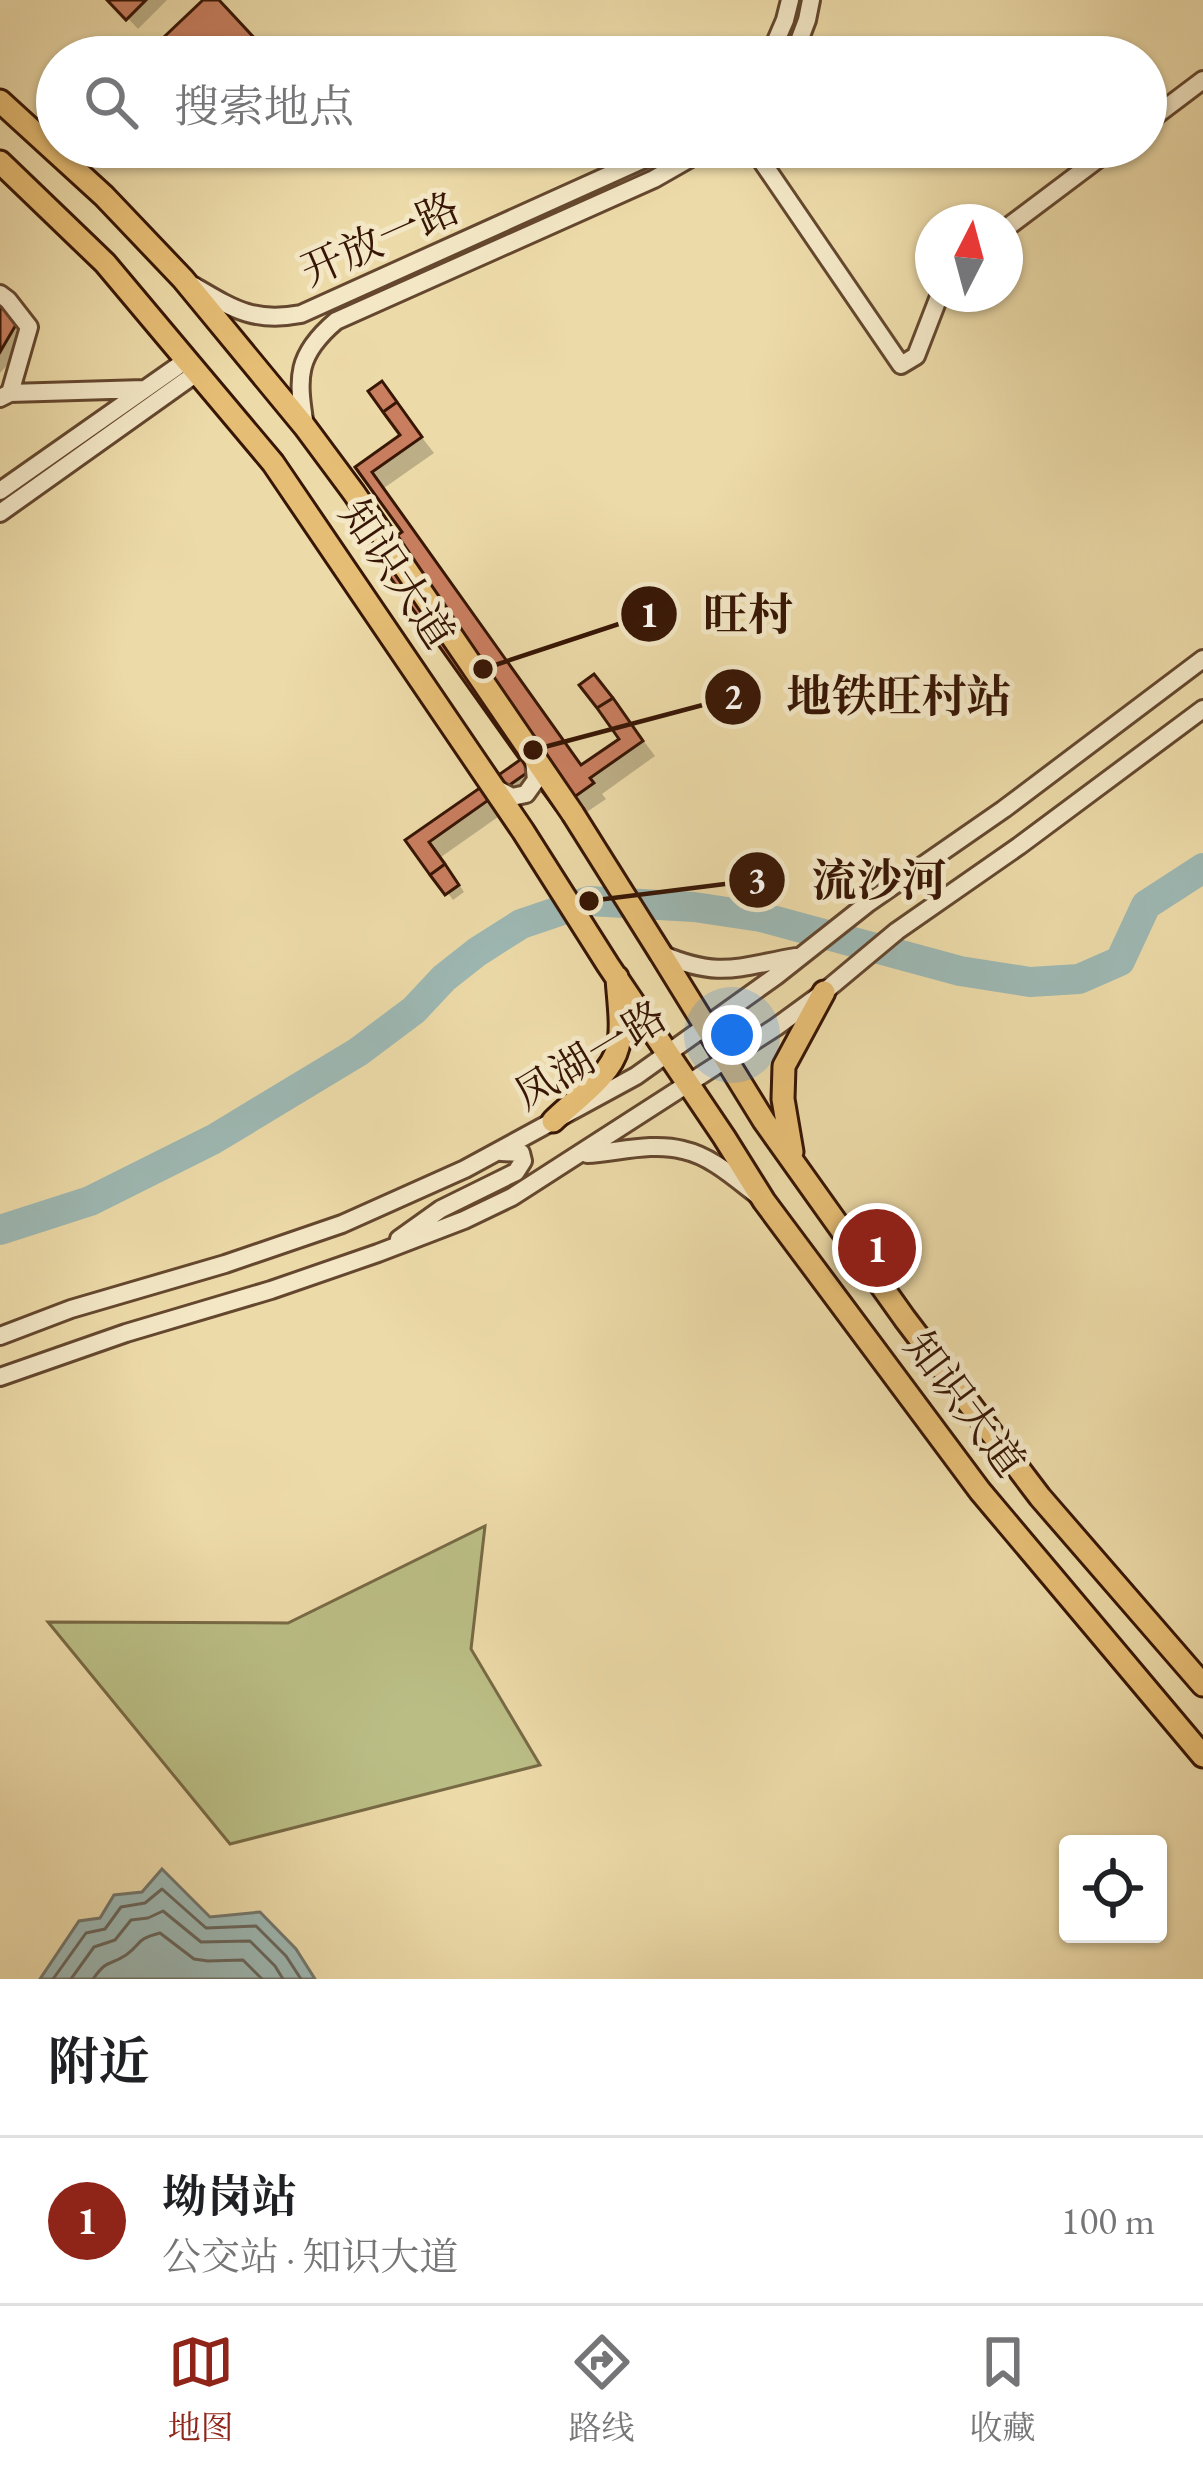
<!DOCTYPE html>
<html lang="zh">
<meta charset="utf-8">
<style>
:root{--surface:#fff;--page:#f2f2f2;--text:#202124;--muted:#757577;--line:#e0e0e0;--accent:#8f2418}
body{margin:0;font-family:"EB Garamond","Noto Serif SC",serif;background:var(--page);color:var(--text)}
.controls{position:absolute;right:36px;bottom:36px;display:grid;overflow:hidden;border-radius:12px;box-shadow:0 3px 9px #0004}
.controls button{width:108px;height:108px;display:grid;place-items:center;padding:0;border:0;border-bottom:3px solid var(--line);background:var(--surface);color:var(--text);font:60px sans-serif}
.compass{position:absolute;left:915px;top:204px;width:108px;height:108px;border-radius:50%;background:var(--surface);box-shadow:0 3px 9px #0004;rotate:6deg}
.you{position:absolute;left:732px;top:1035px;width:42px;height:42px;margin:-30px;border:9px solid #fff;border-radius:50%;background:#1a73e8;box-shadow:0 0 0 18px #1a73e833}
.badge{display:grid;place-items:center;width:78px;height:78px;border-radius:50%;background:var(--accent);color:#fff;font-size:39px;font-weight:700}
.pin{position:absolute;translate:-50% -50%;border:6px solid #fff;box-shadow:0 3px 12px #0006}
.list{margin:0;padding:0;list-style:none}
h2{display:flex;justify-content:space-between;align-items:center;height:156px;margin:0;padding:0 48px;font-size:51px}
h2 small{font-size:39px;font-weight:400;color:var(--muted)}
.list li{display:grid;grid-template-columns:78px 1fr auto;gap:36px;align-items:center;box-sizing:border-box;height:168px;padding:0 48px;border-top:3px solid var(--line)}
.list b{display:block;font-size:45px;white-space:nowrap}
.list p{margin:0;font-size:39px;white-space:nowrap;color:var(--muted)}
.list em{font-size:39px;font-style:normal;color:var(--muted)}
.icon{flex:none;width:66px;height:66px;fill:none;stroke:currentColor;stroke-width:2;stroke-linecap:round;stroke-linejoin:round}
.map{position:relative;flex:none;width:1203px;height:1979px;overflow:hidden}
.search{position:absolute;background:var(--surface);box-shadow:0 3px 9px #0004;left:36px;right:36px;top:36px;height:132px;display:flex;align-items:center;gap:30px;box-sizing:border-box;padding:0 42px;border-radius:66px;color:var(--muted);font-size:45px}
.sheet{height:324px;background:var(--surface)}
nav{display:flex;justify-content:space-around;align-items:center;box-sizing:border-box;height:168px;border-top:3px solid var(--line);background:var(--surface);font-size:33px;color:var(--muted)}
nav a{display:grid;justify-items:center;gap:6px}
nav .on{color:var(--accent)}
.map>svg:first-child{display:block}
.green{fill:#babe85;stroke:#786a45;stroke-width:3}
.water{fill:#9db8b3;stroke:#74776d;stroke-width:3}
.shadow{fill:#0003}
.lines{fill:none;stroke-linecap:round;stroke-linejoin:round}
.shore{stroke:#6a675c;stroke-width:3}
.river{stroke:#9db8b3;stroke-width:30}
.building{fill:#c87e5f;stroke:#371605;stroke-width:3}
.minor-casing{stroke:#64472e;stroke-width:22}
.major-casing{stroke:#371605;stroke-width:27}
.minor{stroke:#f3e7c6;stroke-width:16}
.major{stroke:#e6bd74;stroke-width:21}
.major-bridge-casing{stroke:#371605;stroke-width:27;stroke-linecap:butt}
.major-bridge{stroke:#e6bd74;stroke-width:21}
.labels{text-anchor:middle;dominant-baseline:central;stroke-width:10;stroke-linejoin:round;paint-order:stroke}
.street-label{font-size:42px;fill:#371605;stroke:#f3e7c6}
.leader{fill:none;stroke:#371605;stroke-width:4.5}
.callout-dot{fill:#371605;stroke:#f3e7c6;stroke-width:4.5}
.mark-label{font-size:36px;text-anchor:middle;font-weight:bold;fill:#fff}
.callout-label{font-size:45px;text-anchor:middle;font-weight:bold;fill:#371605;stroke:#f3e7c6;stroke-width:10;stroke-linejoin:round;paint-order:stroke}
</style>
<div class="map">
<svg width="1203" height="1979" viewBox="0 0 1203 1979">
<rect width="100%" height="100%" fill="#ecdaa8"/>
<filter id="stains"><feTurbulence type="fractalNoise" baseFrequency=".00167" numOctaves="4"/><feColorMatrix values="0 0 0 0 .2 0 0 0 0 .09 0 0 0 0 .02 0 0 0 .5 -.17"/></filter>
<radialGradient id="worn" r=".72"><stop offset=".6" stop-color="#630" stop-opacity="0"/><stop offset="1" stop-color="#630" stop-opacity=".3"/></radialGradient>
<path class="green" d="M485 1526 471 1649 540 1765 230 1844 48 1622 288 1623Z"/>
<path class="water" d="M162 1869 210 1917 260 1912 296 1949 315 1979H40L79 1921 100 1918 114 1895 142 1892Z"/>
<path class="shadow" d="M111 0H167L138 29Z
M0 311 25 336 10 362 0 373Z
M403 413 434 453 384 488 583 767 623 739 619 708 655 756 602 794 606 799 572 822 542 786 441 857 464 892 453 900 410 841 524 760 406 533 359 468 404 436Z"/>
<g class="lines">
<path class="shore" d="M53 1979 86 1933 105 1929 121 1907 145 1903 162 1889 206 1928 256 1926 286 1956 301 1979
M71 1979 94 1947 115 1940 131 1920 148 1918 163 1911 201 1942 250 1941 275 1966 283 1979
M93 1979C108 1958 108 1967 126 1955 144 1942 134 1940 160 1933L194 1959 208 1961 243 1960 262 1979"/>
<path class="river" d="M0 1230 90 1201 214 1139 358 1052 414 1010 444 978 477 952 521 924 589 901 694 907 761 917 960 971 1030 982 1079 979 1120 961 1146 905 1203 868"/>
</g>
<path class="building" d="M107 0H146L126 20Z
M203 0H219L272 57H147L145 55Z
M0 306 17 323 0 352Z
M382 381 397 402 383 412 368 391Z
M397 402 422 437 372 472 581 765 619 739 597 708 613 698 643 741 590 778 594 783 556 810 528 772 429 842 445 864 430 875 405 840 520 760 373 553 402 532 355 467 400 435 383 412Z
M594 674 613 698 597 708 579 685Z
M445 864 459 885 445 895 430 875Z"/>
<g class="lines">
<defs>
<path id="minor" d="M769 57 785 20 790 0
M793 57 807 20 811 0
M1146 123 1203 80
M752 147 901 365 916 356 940 294
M1005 229 1114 147
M194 286C233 309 254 323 301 314L671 147
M0 294 8 300 29 327 10 393
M0 398 10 393 144 389
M305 426C297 377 296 355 336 321L654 179 710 147
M0 491 188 359
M0 513 198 372
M497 789 512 797 526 794 536 780 534 760
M661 954C720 979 737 967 796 957
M587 1154C618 1152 653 1142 683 1150 711 1156 735 1178 757 1195
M399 1239 441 1209 516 1172 523 1161 521 1153 501 1152
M0 1336 71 1309 225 1264 342 1224 465 1169 636 1076 776 976 867 904 1004 809 1203 659
M0 1377 126 1333 271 1290 378 1253 464 1220 512 1197 776 1027 824 992 897 931 1019 846 1203 709"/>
<path id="major" d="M0 101 104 196 183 279 305 427 354 493 573 814
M0 162 105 263 273 463 523 831 608 965 724 1137 764 1201 980 1491 1203 1756
M661 954 764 1121 905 1319 1040 1497 1203 1685
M553 1121C574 1100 611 1076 618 1047 623 1026 618 999 617 977
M792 1152 783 1099 784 1066 824 992"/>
</defs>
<use href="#minor" class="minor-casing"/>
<use href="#major" class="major-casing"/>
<use href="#minor" class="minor"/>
<use href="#major" class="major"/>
<defs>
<path id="major-bridge" d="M573 814 661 954"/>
</defs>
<use href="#major-bridge" class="major-bridge-casing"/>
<use href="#major-bridge" class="major-bridge"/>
</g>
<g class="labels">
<g class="street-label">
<text transform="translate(380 239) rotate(-24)">开放一路</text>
<text transform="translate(397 574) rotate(56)">知识大道</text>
<text transform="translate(590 1055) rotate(-31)">凤湖一路</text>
<text transform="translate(965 1404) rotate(53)">知识大道</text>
</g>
</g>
<path class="leader" d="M483 669L649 614M533 750L733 697M589 901L757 880"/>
<g class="callout-dot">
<circle cx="483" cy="669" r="12"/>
<circle cx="533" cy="750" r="12"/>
<circle cx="589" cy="901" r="12"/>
<circle cx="649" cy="614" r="30"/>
<circle cx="733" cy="697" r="30"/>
<circle cx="757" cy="880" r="30"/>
</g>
<g class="mark-label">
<text x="649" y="627">1</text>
<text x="733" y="709">2</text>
<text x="757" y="893">3</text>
</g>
<g class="callout-label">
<text x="748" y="630">旺村</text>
<text x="899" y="712">地铁旺村站</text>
<text x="879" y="896">流沙河</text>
</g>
<rect width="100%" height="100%" filter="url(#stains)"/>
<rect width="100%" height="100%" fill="url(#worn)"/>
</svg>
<div class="controls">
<button><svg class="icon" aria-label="locate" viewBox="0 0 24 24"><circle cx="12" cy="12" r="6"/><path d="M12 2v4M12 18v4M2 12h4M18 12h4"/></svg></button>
</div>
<svg class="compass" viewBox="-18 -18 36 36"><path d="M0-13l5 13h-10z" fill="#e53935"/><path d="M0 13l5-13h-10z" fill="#757577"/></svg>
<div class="you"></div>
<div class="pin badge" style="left:877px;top:1248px">1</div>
<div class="search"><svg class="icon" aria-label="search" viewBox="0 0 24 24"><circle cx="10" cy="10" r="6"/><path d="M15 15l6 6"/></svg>搜索地点</div>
</div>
<section class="sheet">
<h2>附近<small></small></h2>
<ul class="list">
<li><span class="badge">1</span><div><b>坳岗站</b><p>公交站 · 知识大道</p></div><em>100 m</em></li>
</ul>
</section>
<nav>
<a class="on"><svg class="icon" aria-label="map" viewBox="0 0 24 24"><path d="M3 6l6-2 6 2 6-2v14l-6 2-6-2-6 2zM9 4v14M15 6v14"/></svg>地图</a>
<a><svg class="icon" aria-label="directions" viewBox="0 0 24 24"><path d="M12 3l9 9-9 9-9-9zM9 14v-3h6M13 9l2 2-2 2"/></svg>路线</a>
<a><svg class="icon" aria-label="saved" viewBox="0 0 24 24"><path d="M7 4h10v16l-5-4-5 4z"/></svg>收藏</a>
</nav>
